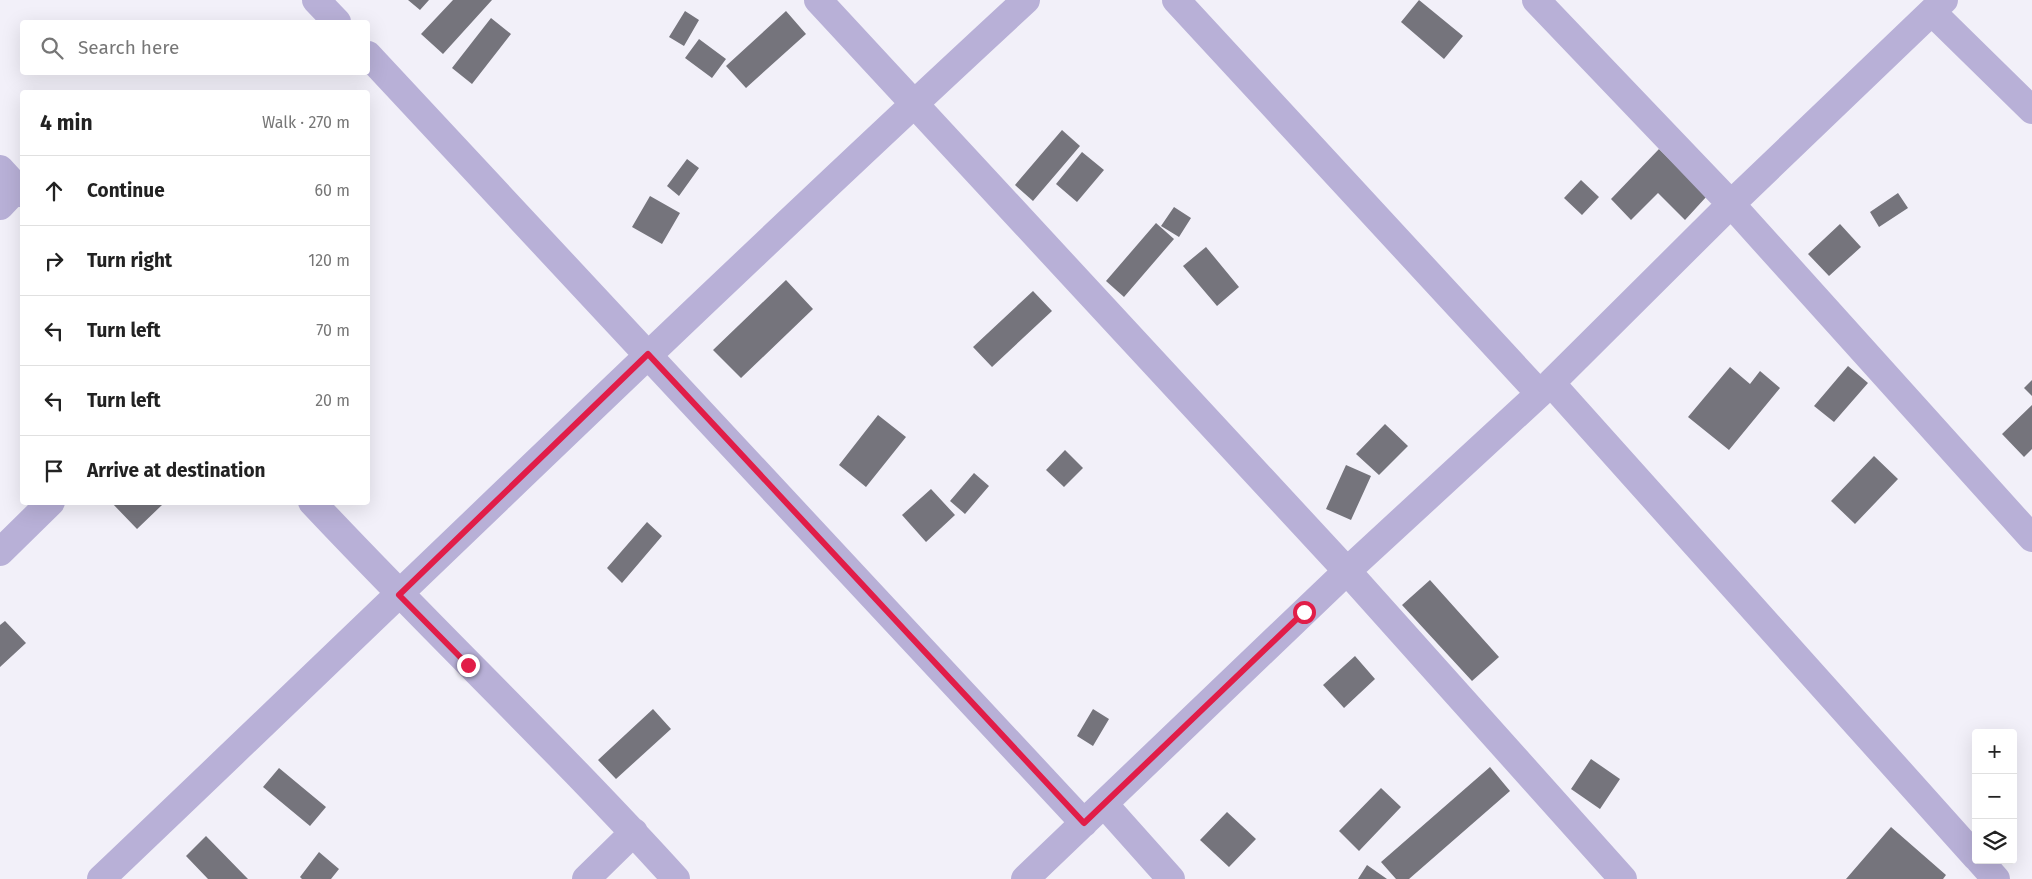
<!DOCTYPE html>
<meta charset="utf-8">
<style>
:root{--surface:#fff;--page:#f2f2f2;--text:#222;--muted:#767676;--line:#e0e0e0}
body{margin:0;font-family:"Fira Sans",sans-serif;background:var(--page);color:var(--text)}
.controls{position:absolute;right:15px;bottom:15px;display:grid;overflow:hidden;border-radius:5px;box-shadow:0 5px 20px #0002}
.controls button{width:45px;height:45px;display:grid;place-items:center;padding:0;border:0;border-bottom:1px solid var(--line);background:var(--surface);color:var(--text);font:25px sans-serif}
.stop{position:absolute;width:15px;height:15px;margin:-11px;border:4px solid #e11d48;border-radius:50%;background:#fff}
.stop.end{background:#e11d48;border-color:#fff;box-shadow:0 1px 5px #0008}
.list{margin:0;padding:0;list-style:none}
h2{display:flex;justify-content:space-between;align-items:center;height:65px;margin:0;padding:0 20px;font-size:21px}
h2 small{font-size:16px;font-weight:400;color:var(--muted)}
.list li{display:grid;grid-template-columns:32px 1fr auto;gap:15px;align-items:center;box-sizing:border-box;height:70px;padding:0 20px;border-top:1px solid var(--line)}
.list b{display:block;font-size:19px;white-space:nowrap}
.list em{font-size:16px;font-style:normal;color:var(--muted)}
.icon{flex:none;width:28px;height:28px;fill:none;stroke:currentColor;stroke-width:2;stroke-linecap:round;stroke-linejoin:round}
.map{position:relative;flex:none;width:2032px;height:879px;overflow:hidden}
.search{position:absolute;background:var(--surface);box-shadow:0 5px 20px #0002;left:20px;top:20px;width:350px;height:55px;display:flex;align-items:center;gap:12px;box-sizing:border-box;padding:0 18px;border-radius:5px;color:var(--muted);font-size:19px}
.panel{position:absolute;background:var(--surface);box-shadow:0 5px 20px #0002;left:20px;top:90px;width:350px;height:415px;border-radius:5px}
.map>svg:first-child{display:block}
.building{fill:#75747c}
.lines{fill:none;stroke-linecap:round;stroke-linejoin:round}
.street{stroke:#b8b0d7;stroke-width:28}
.route{stroke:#e11d48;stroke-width:6}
</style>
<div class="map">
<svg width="2032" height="879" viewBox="0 0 2032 879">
<rect width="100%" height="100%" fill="#f2f0f9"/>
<path class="building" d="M408 0H429L420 10Z
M453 0H492L443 54 421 34Z
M1419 0 1463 36 1444 59 1401 22Z
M685 11 699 20 684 46 669 37Z
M786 11 806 34 746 88 726 66Z
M491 18 511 34 472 84 452 68Z
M699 39 726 59 712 78 685 58Z
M1062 130 1080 146 1033 201 1015 185Z
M1659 149 1707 196 1685 220 1658 193 1631 220 1611 199Z
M1082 152 1104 170 1077 202 1056 184Z
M687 159 699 168 679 196 667 186Z
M1581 180 1599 197 1582 215 1564 198Z
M1898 193 1908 208 1879 227 1870 212Z
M650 196 680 213 662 244 632 227Z
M1174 207 1191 218 1179 237 1161 226Z
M1156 223 1174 239 1124 297 1106 281Z
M1840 224 1861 247 1829 276 1808 254Z
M1206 247 1239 287 1217 306 1183 266Z
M786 280 813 309 741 378 713 350Z
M1033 291 1052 311 992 367 973 347Z
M1848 366 1868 383 1834 422 1814 406Z
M1730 367 1750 384 1760 371 1780 388 1729 450 1688 417Z
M2032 380V396L2024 388Z
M2032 405V449L2024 457 2002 434Z
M878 415 906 437 866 487 839 465Z
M1385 424 1408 446 1379 475 1356 454Z
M1065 450 1083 468 1064 487 1046 470Z
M1874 456 1898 479 1855 524 1831 501Z
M1346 465 1371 476 1351 520 1326 509Z
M974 473 989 486 965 514 950 501Z
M931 489 955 515 926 542 902 515Z
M111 502H160L162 505 137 529Z
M647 522 662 536 622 583 607 568Z
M1430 580 1499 657 1472 681 1402 605Z
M5 621 26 643 0 667V625Z
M1355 656 1375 679 1344 708 1323 685Z
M653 709 671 729 616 779 598 760Z
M1093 709 1109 719 1093 746 1077 736Z
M1591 759 1620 779 1600 809 1571 789Z
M1490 767 1510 791 1409 879H1396L1381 862Z
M279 768 326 807 310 826 263 787Z
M1381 788 1401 807 1359 851 1339 831Z
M1227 812 1256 839 1229 867 1200 840Z
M1891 827 1946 875 1943 879H1846Z
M206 836 248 879H208L186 856Z
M319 852 339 869 331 879H302L300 877Z
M1367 865 1387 879H1358Z"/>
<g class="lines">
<path class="street" d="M316 0 337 22
M818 0 1347 571 1623 879
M1176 0 1539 393
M1536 0 1731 204 2032 538
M1932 12 2032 110
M368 55 1084 823
M0 169 22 193
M0 206 18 187
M1551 383 1976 857
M312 502C432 630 559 750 676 879
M0 552 51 502
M1104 804 1171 879
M1979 860 1996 879
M101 879C409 586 713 289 1026 0
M586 879 634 832
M1025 879 1347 571 1551 383 1731 204 1944 0"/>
</g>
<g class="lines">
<path class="route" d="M468 665 399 595 648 354 1084 823 1304 612"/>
</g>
</svg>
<div class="controls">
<button>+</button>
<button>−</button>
<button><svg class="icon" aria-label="layers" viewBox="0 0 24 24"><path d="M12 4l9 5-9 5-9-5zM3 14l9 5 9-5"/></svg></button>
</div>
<div class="stop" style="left:1304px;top:612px"></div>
<div class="stop end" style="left:468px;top:665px"></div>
<div class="search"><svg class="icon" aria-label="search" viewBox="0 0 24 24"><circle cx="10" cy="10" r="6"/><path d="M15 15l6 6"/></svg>Search here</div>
<section class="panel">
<h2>4 min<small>Walk · 270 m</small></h2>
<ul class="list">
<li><svg class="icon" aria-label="ahead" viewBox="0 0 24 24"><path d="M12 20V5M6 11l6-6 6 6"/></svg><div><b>Continue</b></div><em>60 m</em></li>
<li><svg class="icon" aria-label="right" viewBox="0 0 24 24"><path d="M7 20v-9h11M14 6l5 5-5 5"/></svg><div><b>Turn right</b></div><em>120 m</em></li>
<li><svg class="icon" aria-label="left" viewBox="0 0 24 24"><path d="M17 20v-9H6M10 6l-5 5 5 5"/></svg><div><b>Turn left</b></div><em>70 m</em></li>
<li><svg class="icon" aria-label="left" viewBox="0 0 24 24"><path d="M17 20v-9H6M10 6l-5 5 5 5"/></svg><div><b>Turn left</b></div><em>20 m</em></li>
<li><svg class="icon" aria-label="arrive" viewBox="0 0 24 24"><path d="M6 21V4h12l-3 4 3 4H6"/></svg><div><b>Arrive at destination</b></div></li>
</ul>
</section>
</div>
